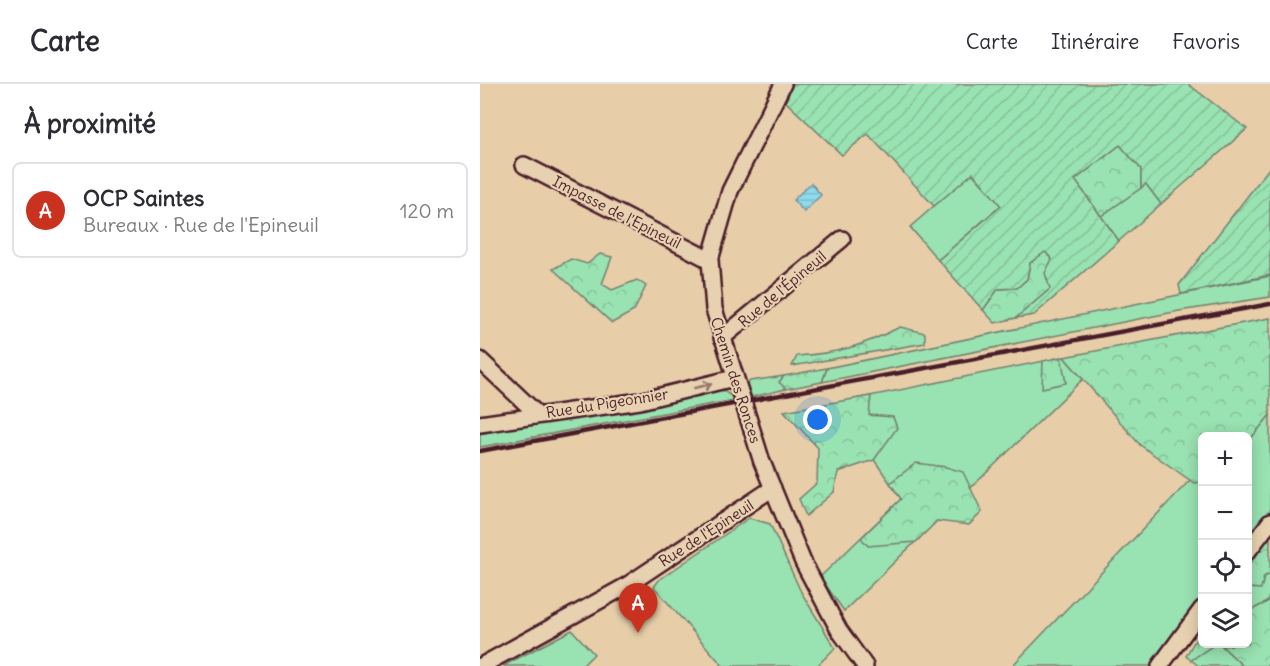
<!DOCTYPE html>
<html lang="fr">
<meta charset="utf-8">
<style>
:root{--surface:#fff;--page:#f2f2f3;--text:#2b2b33;--muted:#7c7c81;--line:#e1e1e2;--accent:#c8321e}
body{margin:0;font-family:Delius,sans-serif;background:var(--page);color:var(--text)}
.controls{position:absolute;right:18px;bottom:18px;display:grid;overflow:hidden;border-radius:9px;box-shadow:0 3px 15px #0003}
.controls button{width:54px;height:54px;display:grid;place-items:center;padding:0;border:0;border-bottom:2px solid var(--line);background:var(--surface);color:var(--text);font:30px sans-serif}
.you{position:absolute;left:338px;top:336px;width:21px;height:21px;margin:-15px;border:4px solid #fff;border-radius:50%;background:#1a73e8;box-shadow:0 0 0 9px #1a73e833}
.badge{display:grid;place-items:center;width:39px;height:39px;border-radius:50%;background:var(--accent);color:#fff;font-size:20px;font-weight:700}
.pin{position:absolute;translate:-50% -50px;filter:drop-shadow(0 2px 3px #0008)}
.pin::after{content:'';position:absolute;top:32px;width:21px;height:18px;background:inherit;clip-path:polygon(0 0,100% 0,50% 100%)}
.list{margin:0;padding:0;list-style:none}
h2{display:flex;justify-content:space-between;align-items:center;height:78px;margin:0;padding:0 24px;font-size:26px}
h2 small{font-size:20px;font-weight:400;color:var(--muted)}
.list li{display:grid;grid-template-columns:39px 1fr auto;gap:18px;align-items:center;box-sizing:border-box;height:96px;margin:0 12px 12px;padding:0 12px;border:2px solid var(--line);border-radius:9px}
.list b{display:block;font-size:22px;white-space:nowrap}
.list p{margin:0;font-size:20px;white-space:nowrap;color:var(--muted)}
.list em{font-size:20px;font-style:normal;color:var(--muted)}
.icon{flex:none;width:33px;height:33px;fill:none;stroke:currentColor;stroke-width:2;stroke-linecap:round;stroke-linejoin:round}
.map{position:relative;flex:none;width:790px;height:582px;overflow:hidden}
header{display:flex;align-items:center;gap:36px;box-sizing:border-box;height:84px;padding:0 30px;background:var(--surface);border-bottom:2px solid var(--line)}
header strong{font-size:28px}
nav{display:flex;gap:33px;margin-inline-start:auto;font-size:21px}
main{display:flex}
aside{flex:1;background:var(--surface)}
.map>svg:first-child{display:block}
.green{fill:#99e2b1;stroke:#72806e;stroke-width:1.5}
.forest{fill:url(#forest-crowns);stroke:#72806e;stroke-width:1.5}
.garden{fill:url(#garden-furrows);stroke:#72806e;stroke-width:1.5}
.water{fill:url(#water-rules);stroke:#72909f;stroke-width:1.5}
.lines{fill:none;stroke-linecap:round;stroke-linejoin:round}
.minor-casing{stroke:#4a1f2b;stroke-width:20}
.minor{stroke:#e7d1b0;stroke-width:15}
.rail{stroke:#4a1f2b;stroke-width:4.5}
.oneway{stroke:#98786e}
.labels{text-anchor:middle;dominant-baseline:central;stroke-width:4.5;stroke-linejoin:round;paint-order:stroke}
.street-label{font-size:15px;fill:#4a1f2b;stroke:#e7d1b0}
</style>
<header>
<strong>Carte</strong>
<nav><a>Carte</a><a>Itinéraire</a><a>Favoris</a></nav>
</header>
<main>
<aside>
<h2>À proximité<small></small></h2>
<ul class="list">
<li><span class="badge">A</span><div><b>OCP Saintes</b><p>Bureaux · Rue de l'Epineuil</p></div><em>120 m</em></li>
</ul>
</aside>
<div class="map">
<svg width="790" height="582" viewBox="0 0 790 582">
<defs>
<pattern id="forest-crowns" width="20" height="18" patternUnits="userSpaceOnUse" patternTransform="scale(1.5)"><rect width="20" height="18" fill="#99e2b1"/><path d="M2 6a3 3 0 1 1 6 0M12 15a3 3 0 1 1 6 0" fill="none" stroke="#85c198"/></pattern>
<pattern id="garden-furrows" width="10" height="10" patternUnits="userSpaceOnUse" patternTransform="scale(1.5)"><rect width="10" height="10" fill="#99e2b1"/><path d="M-1 1l2-2M0 10L10 0M9 11l2-2" fill="none" stroke="#85c198"/></pattern>
<pattern id="water-rules" width="6" height="5" patternUnits="userSpaceOnUse" patternTransform="scale(1.5)"><rect width="6" height="5" fill="#8ddbed"/><path d="M0 2.5h6" fill="none" stroke="#7bbccb"/></pattern>
</defs>
<rect width="100%" height="100%" fill="#e7cea9"/>
<filter id="ink" filterUnits="userSpaceOnUse"><feTurbulence type="fractalNoise" baseFrequency=".0167" numOctaves="2"/><feDisplacementMap in="SourceGraphic" scale="12" xChannelSelector="R" yChannelSelector="G"/><feConvolveMatrix kernelMatrix="1 2 1 2 8 2 1 2 1" color-interpolation-filters="sRGB"/></filter>
<g filter="url(#ink)">
<path class="green" d="M492 89 521 121 458 176 430 143Z
M666 100 681 120 639 157 621 132Z
M790 192V213L699 227 342 298 347 284Z
M584 273 603 295 364 527 340 493 421 415 355 319Z
M304 292 300 298 306 305 272 313 267 300 270 297Z
M240 305 250 311 254 316 0 363V350L63 337 153 326Z
M790 331V428L768 457V358Z
M710 396 722 398V516L672 582H532Z
M269 434 290 440 321 508 355 564 337 582H243L174 503 179 496Z
M790 490V510L787 518 768 528V504H781L784 493Z
M92 546 114 570 102 582H23Z
M735 560H744L742 562 763 582H719L711 576Z"/>
<path class="forest" d="M640 61 661 85V104L621 132 595 96Z
M565 167 572 175 570 205 536 234 515 239 503 226 518 205 537 204 547 195 550 179Z
M120 170 132 173 122 200 132 206 157 196 166 202 154 227 132 239 73 185 91 175 107 180Z
M790 234V331L768 358V352H722V398L714 399 660 361 584 273Z
M420 243 445 249V259L312 282 317 272C360 269 382 262 420 243Z
M581 273 586 299 562 304 563 277Z
M347 284 342 298 306 305 299 298 304 292Z
M391 312 389 331 413 333 417 344 394 376 358 388 354 408 326 432 319 415 337 399 338 364 304 327Z
M436 379 466 383 483 388 502 428 489 441 457 437 436 458 388 462 381 454 421 415 410 399Z
M790 452V490L784 493 781 505 768 504V482Z
M790 510V582H763L742 562 768 560V528L787 518Z
M722 544V560H735L711 576 706 572Z"/>
<path class="garden" d="M312 0H708L767 45 681 120 666 100 661 104V85L640 61 595 96 639 157 554 231 536 234 570 205 565 189 572 175 565 168 550 179 547 195 537 204 518 205 503 226 458 176 521 122 493 89 454 122 388 50 362 71 306 18Z
M790 83V191L701 210 699 201Z"/>
<path class="water" d="M331 99 341 111 324 128 313 116Z"/>
<g class="lines">
<defs>
<path id="minor" d="M303 0 250 107 230 176 234 225 282 378 323 478 359 546 385 582
M44 81 230 176
M242 254 362 155
M0 276 57 330
M0 340 160 317 254 294
M768 467 790 438
M1 582 146 502 293 404
M680 582 722 525"/>
</defs>
<use href="#minor" class="minor-casing"/>
<use href="#minor" class="minor"/>
<path class="rail" d="M0 367 790 220"/>
</g>
<defs><path id="oneway-shaft" d="M-6 0H5M1.5-3L5.5 0L1.5 3" fill="none" stroke-width="1.6" stroke-linecap="round" stroke-linejoin="round" transform="scale(1.5)"/></defs>
<use class="oneway" href="#oneway-shaft" transform="translate(223 302) rotate(-13)"/>
</g>
<g class="labels">
<g class="street-label">
<text transform="translate(137 128) rotate(27)">Impasse de l'Epineuil</text>
<text transform="translate(302 205) rotate(-40)">Rue de l'Épineuil</text>
<text transform="translate(256 296) rotate(72)">Chemin des Ronces</text>
<text transform="translate(127 319) rotate(-9)">Rue du Pigeonnier</text>
<text transform="translate(226 449) rotate(-33)">Rue de l'Epineuil</text>
</g>
</g>
</svg>
<div class="controls">
<button>+</button>
<button>−</button>
<button><svg class="icon" aria-label="locate" viewBox="0 0 24 24"><circle cx="12" cy="12" r="6"/><path d="M12 2v4M12 18v4M2 12h4M18 12h4"/></svg></button>
<button><svg class="icon" aria-label="layers" viewBox="0 0 24 24"><path d="M12 4l9 5-9 5-9-5zM3 14l9 5 9-5"/></svg></button>
</div>
<div class="you"></div>
<div class="pin badge" style="left:158px;top:549px">A</div>
</div>
</main>
